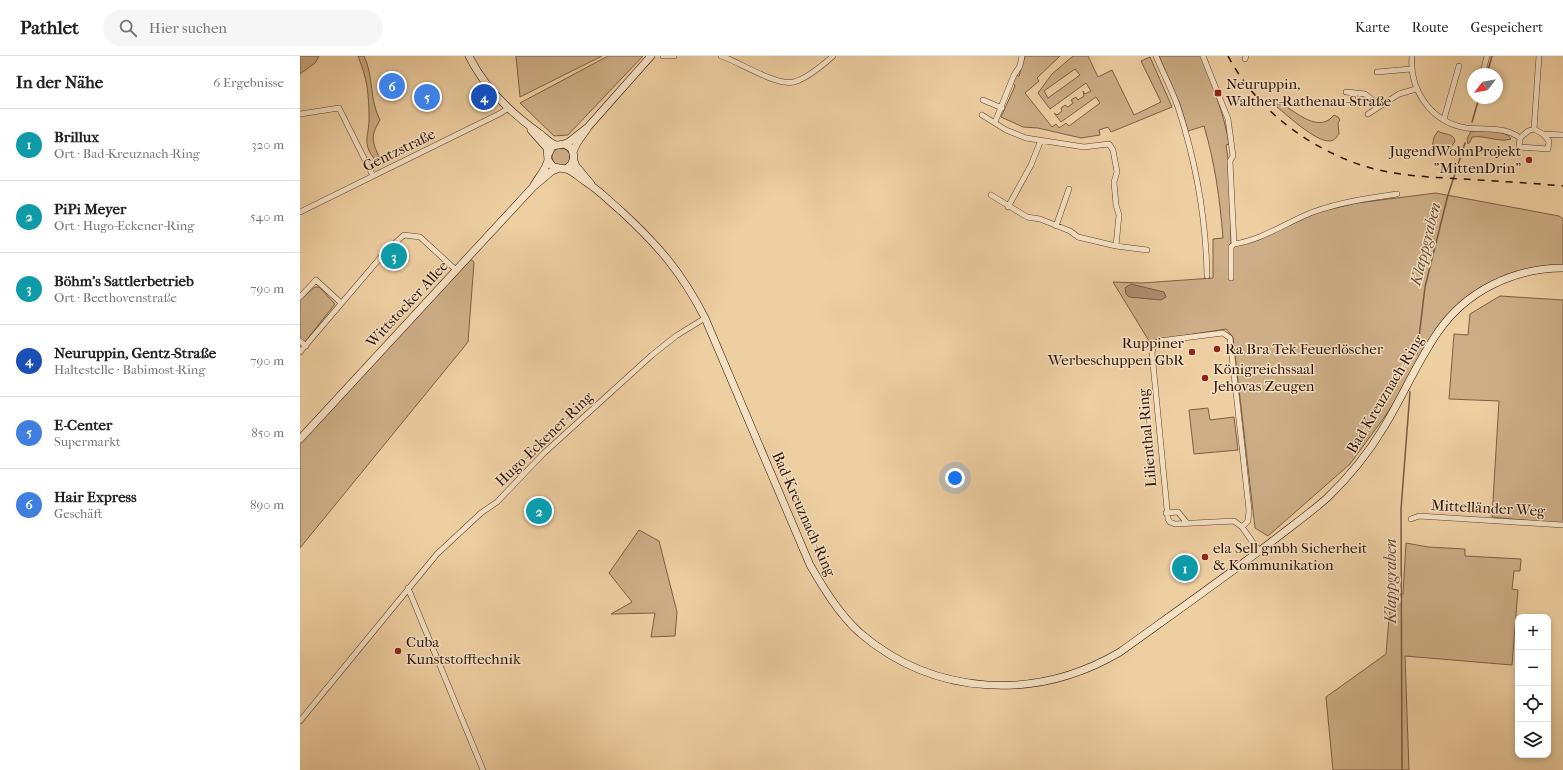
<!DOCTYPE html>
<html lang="de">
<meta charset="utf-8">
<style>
:root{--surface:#fff;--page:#f6f6f6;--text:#202124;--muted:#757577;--line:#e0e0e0;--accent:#b45309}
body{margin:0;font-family:"IM FELL French Canon",serif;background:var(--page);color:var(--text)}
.controls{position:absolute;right:12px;bottom:12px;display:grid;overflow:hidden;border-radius:8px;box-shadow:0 2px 6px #0003}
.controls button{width:36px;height:36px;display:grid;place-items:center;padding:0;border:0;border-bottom:1px solid var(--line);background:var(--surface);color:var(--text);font:20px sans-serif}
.compass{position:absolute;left:1167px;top:12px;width:36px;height:36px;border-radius:50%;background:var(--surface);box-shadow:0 2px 6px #0003;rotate:239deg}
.you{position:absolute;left:655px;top:422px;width:14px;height:14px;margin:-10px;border:3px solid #fff;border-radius:50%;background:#1a73e8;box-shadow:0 0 0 6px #1a73e833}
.badge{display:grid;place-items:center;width:26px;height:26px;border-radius:50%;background:var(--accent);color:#fff;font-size:13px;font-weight:700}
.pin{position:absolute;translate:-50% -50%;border:2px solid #fff;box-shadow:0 1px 4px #0006}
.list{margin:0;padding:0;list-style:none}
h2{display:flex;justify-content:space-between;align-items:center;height:52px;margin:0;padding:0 16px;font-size:17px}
h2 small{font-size:13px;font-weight:400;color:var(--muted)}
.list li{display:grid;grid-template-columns:26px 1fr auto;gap:12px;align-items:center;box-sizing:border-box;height:72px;padding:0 16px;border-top:1px solid var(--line)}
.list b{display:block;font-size:15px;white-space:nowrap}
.list p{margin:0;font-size:13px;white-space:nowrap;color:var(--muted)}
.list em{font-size:13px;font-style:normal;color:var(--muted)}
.icon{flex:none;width:22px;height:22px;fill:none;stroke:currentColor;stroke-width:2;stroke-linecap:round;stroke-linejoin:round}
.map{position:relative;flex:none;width:1263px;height:714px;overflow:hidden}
header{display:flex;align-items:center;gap:24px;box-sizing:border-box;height:56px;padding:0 20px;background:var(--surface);border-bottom:1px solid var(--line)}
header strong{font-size:19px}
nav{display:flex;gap:22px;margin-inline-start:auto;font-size:14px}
.search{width:280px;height:36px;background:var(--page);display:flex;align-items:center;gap:10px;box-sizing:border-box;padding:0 14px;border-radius:22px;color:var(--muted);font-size:15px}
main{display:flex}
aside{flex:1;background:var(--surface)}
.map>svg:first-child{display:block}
.green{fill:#cdae86;stroke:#7c5e43;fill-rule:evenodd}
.water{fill:#ac8d6b;stroke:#785a40}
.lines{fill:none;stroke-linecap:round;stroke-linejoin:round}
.stream{stroke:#785a40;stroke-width:1.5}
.street-casing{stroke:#5c3e28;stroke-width:6}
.secondary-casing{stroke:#2b0e00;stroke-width:8}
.street{stroke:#f4e0c3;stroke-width:5}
.secondary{stroke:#f4e0c3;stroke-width:7}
.rail{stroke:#2b0e00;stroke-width:1.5;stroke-dasharray:7 7;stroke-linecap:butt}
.poi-dot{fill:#8f2418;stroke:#f4e0c3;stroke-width:1.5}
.labels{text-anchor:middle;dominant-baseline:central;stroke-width:3;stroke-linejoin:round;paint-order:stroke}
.poi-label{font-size:15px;fill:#2b0e00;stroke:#f4e0c3;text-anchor:start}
.street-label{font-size:15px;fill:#2b0e00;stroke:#f4e0c3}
.water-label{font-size:16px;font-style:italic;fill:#654730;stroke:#f4e0c3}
</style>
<header>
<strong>Pathlet</strong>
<div class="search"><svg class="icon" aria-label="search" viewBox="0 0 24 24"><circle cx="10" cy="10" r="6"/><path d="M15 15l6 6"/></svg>Hier suchen</div>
<nav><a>Karte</a><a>Route</a><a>Gespeichert</a></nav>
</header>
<main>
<aside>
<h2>In der Nähe<small>6 Ergebnisse</small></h2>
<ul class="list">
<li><span class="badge" style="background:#0f9aa8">1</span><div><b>Brillux</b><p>Ort · Bad-Kreuznach-Ring</p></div><em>320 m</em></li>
<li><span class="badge" style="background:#0f9aa8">2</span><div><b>PiPi Meyer</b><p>Ort · Hugo-Eckener-Ring</p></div><em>540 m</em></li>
<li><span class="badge" style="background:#0f9aa8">3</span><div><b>Böhm’s Sattlerbetrieb</b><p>Ort · Beethovenstraße</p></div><em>790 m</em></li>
<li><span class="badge" style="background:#1a4fb4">4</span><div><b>Neuruppin, Gentz-Straße</b><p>Haltestelle · Babimost-Ring</p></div><em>790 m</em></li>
<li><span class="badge" style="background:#3f7fe0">5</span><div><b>E-Center</b><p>Supermarkt</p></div><em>850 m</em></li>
<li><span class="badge" style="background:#3f7fe0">6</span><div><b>Hair Express</b><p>Geschäft</p></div><em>890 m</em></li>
</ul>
</aside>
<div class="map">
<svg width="1263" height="714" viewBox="0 0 1263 714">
<rect width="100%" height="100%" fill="#eecfa2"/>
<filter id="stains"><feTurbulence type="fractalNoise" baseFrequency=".005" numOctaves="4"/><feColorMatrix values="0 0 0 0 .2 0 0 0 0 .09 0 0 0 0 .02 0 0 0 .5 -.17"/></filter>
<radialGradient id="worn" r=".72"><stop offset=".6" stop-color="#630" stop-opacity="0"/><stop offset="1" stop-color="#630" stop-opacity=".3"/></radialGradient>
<path class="green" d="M0 0H19L15 7 0 18Z
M58 0H64C74 21 69 43 80 64 70 81 72 85 80 103L76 105C62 88 68 83 69 65 69 57 69 47 68 39 67 25 63 13 58 0Z
M216 0H302L220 41Z
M308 0H343L268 79 254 80 220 47Z
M725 0H760L737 22 739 25 725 37 752 71 756 68 759 72 766 67 769 70 800 47 796 41 761 66 754 57 757 59 762 55 761 52 765 49 768 51 773 47 771 44 776 41 778 44 784 40 783 35 785 38 791 35 786 27 750 53 738 37 752 18 773 0H788L798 21 812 14 834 59 861 46 841 5 850 1 872 51 811 76 808 71 799 74 800 79 781 82 738 72 723 71 701 61 715 30 713 27 716 19 719 20ZM775 13 780 19 748 42 744 35Z
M859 0H901C912 29 924 57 929 88L926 89 930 116 931 187 929 191 933 193 936 189 958 184 1018 156 1057 147 1136 137 1259 160 1263 163V211L1210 220 1160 249 1083 363 1050 408 968 480 955 472 933 281 926 273 849 285 813 226 842 227 913 222V183L923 182C920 144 915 107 904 70L888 75 880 48Z
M977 48H982C996 56 1019 78 1034 59L1038 61 1040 64 1038 67 1039 78C1036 82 1034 85 1029 85 1015 85 988 60 977 51Z
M1138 75C1144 79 1154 77 1155 85L1148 96 1132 92 1134 81Z
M1171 75C1181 75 1206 73 1211 83 1199 87 1186 79 1172 81L1170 86 1168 88 1167 83Z
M252 101a9 9 0 1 1 18 0a9 9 0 1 1-18 0Z
M170 203 174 206 168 286 0 492V386Z
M15 231H19L35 248 5 286 0 283V244Z
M1200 240 1263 244V468L1192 461 1199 345 1149 343 1154 278 1168 279 1170 258Z
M908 352 910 364 934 361 938 394 894 398 889 354Z
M339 474 359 485 377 556 375 580 351 581 355 557 311 558 332 546 309 517Z
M1106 487 1128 491 1165 493V500L1221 503 1220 515H1214L1212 533 1218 534 1212 609 1105 600 1109 714H1033L1026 641 1086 598 1091 538H1103Z"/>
<path class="water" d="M831 228 864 236 866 241 861 244 829 241 826 238 825 232Z"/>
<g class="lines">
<path class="stream" d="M1187 18 1192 0
M1172 66 1179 42
M1117 298 1125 231 1148 139 1165 87
M1102 714 1101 453 1110 336"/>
<defs>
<path id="street" d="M363 0H374
M421 0C440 6 475 30 494 26 508 22 523 9 533 0
M856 0C863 17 872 34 878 51 896 106 906 162 907 220
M903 0 928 63 933 100 930 105 934 188 931 191V222
M1112 0C1109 34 1131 66 1166 72 1184 74 1205 70 1220 82
M945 3 946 0
M1184 12 1187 0
M1077 16 1111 13
M1046 36 1065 38 1080 50
M683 44 702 52
M0 58 39 52 73 120
M1068 58 1099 38 1116 33
M682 59 706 74 726 82 784 91 809 88 813 94 817 116 814 126 816 149 819 159 816 190
M1144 63 1159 10
M695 66 714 19 720 10 722 0
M1243 78 1263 79
M1220 82 1228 75 1234 73 1239 0
M1220 82 1219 91 1248 93 1249 85 1243 78 1234 73
M691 139 727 161 740 163 770 175 778 181 816 190 847 194
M708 151 731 109 741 84
M0 156 201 57 208 52
M756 170 769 133
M934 188C962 184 987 166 1013 156 1041 146 1069 142 1097 138
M0 241 16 224 40 246
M0 285 6 290
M0 296 86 195 104 179 120 181 156 214
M866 457 878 456 887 467
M1111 463 1119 460 1263 469
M942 471 948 465 949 454 930 282 923 277 859 285 854 289 852 297 868 463 870 466 875 468 934 465 942 471 959 495
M108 532 183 714
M0 665 137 498 181 457 197 446 244 397 352 299 376 280 405 262"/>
<path id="secondary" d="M169 0C184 31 211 57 239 77 245 81 249 87 256 89
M231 74 247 92 248 104 253 111 266 113C274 108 276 101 271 92L264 88 252 90 249 97
M264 88 269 86 288 71 351 0
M273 96 277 87 287 73
M274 105 276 110 291 128
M266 113C274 115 279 122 286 126 299 134 309 145 321 155 359 190 382 217 405 262L510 509C524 533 539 558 560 577 635 641 737 645 820 596 870 560 921 524 970 487 989 472 1009 458 1027 442 1049 421 1069 396 1084 371 1103 340 1117 306 1138 276 1166 235 1214 212 1263 212
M233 131C238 121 246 114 248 104
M0 383 233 131 252 115 257 113"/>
</defs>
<use href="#street" class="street-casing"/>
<use href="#secondary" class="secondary-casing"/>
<use href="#street" class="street"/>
<use href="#secondary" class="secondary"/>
<path class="rail" d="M928 0C956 53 1008 92 1064 110 1096 120 1130 121 1163 123 1196 125 1230 127 1263 130"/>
</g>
<g class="poi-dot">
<rect x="914" y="33" width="8" height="8" rx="2"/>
<circle cx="1229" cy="104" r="4"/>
<circle cx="917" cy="293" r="4"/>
<circle cx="892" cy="296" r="4"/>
<circle cx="905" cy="322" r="4"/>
<circle cx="905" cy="501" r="4"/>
<circle cx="98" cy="595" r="4"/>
</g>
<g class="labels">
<g class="poi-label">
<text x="926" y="28">Neuruppin,<tspan x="926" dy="17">Walther-Rathenau-Straße</tspan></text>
<text x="1221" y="95" text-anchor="end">JugendWohnProjekt<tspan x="1221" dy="17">"MittenDrin"</tspan></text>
<text x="884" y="287" text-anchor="end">Ruppiner<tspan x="884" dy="17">Werbeschuppen GbR</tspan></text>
<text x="925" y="293">Ra Bra Tek Feuerlöscher</text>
<text x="913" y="313">Königreichssaal<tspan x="913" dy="17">Jehovas Zeugen</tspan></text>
<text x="913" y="492">ela Sell gmbh Sicherheit<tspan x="913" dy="17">&amp; Kommunikation</tspan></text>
<text x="106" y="586">Cuba<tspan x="106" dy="17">Kunststofftechnik</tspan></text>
</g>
<g class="street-label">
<text transform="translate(99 94) rotate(-26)">Gentzstraße</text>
<text transform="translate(107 248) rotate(-47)">Wittstocker Allee</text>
<text transform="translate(1085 338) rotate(-59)">Bad-Kreuznach-Ring</text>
<text transform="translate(847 382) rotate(-95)">Lilienthal-Ring</text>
<text transform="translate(244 383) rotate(-44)">Hugo-Eckener-Ring</text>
<text transform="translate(1188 452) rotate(3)">Mittelländer Weg</text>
<text transform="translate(504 458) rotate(66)">Bad-Kreuznach-Ring</text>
</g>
<g class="water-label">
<text transform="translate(1125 188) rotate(-76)">Klappgraben</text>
<text transform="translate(1090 525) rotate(-90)">Klappgraben</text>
</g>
</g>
<rect width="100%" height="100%" filter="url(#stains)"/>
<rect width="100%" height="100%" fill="url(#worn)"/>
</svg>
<div class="controls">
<button>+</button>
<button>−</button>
<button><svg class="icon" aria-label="locate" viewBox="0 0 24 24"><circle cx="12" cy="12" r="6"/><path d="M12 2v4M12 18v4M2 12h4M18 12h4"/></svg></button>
<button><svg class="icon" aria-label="layers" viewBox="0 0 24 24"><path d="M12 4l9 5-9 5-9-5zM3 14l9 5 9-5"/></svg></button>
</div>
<svg class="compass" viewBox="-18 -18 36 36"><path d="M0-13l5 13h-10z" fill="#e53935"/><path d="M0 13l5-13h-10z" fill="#757577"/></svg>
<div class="you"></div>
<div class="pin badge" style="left:885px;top:512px;background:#0f9aa8">1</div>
<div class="pin badge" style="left:239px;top:455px;background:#0f9aa8">2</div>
<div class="pin badge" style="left:94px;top:200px;background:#0f9aa8">3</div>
<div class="pin badge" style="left:184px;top:41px;background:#1a4fb4">4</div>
<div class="pin badge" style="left:127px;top:41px;background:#3f7fe0">5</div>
<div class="pin badge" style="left:92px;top:30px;background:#3f7fe0">6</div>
</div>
</main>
